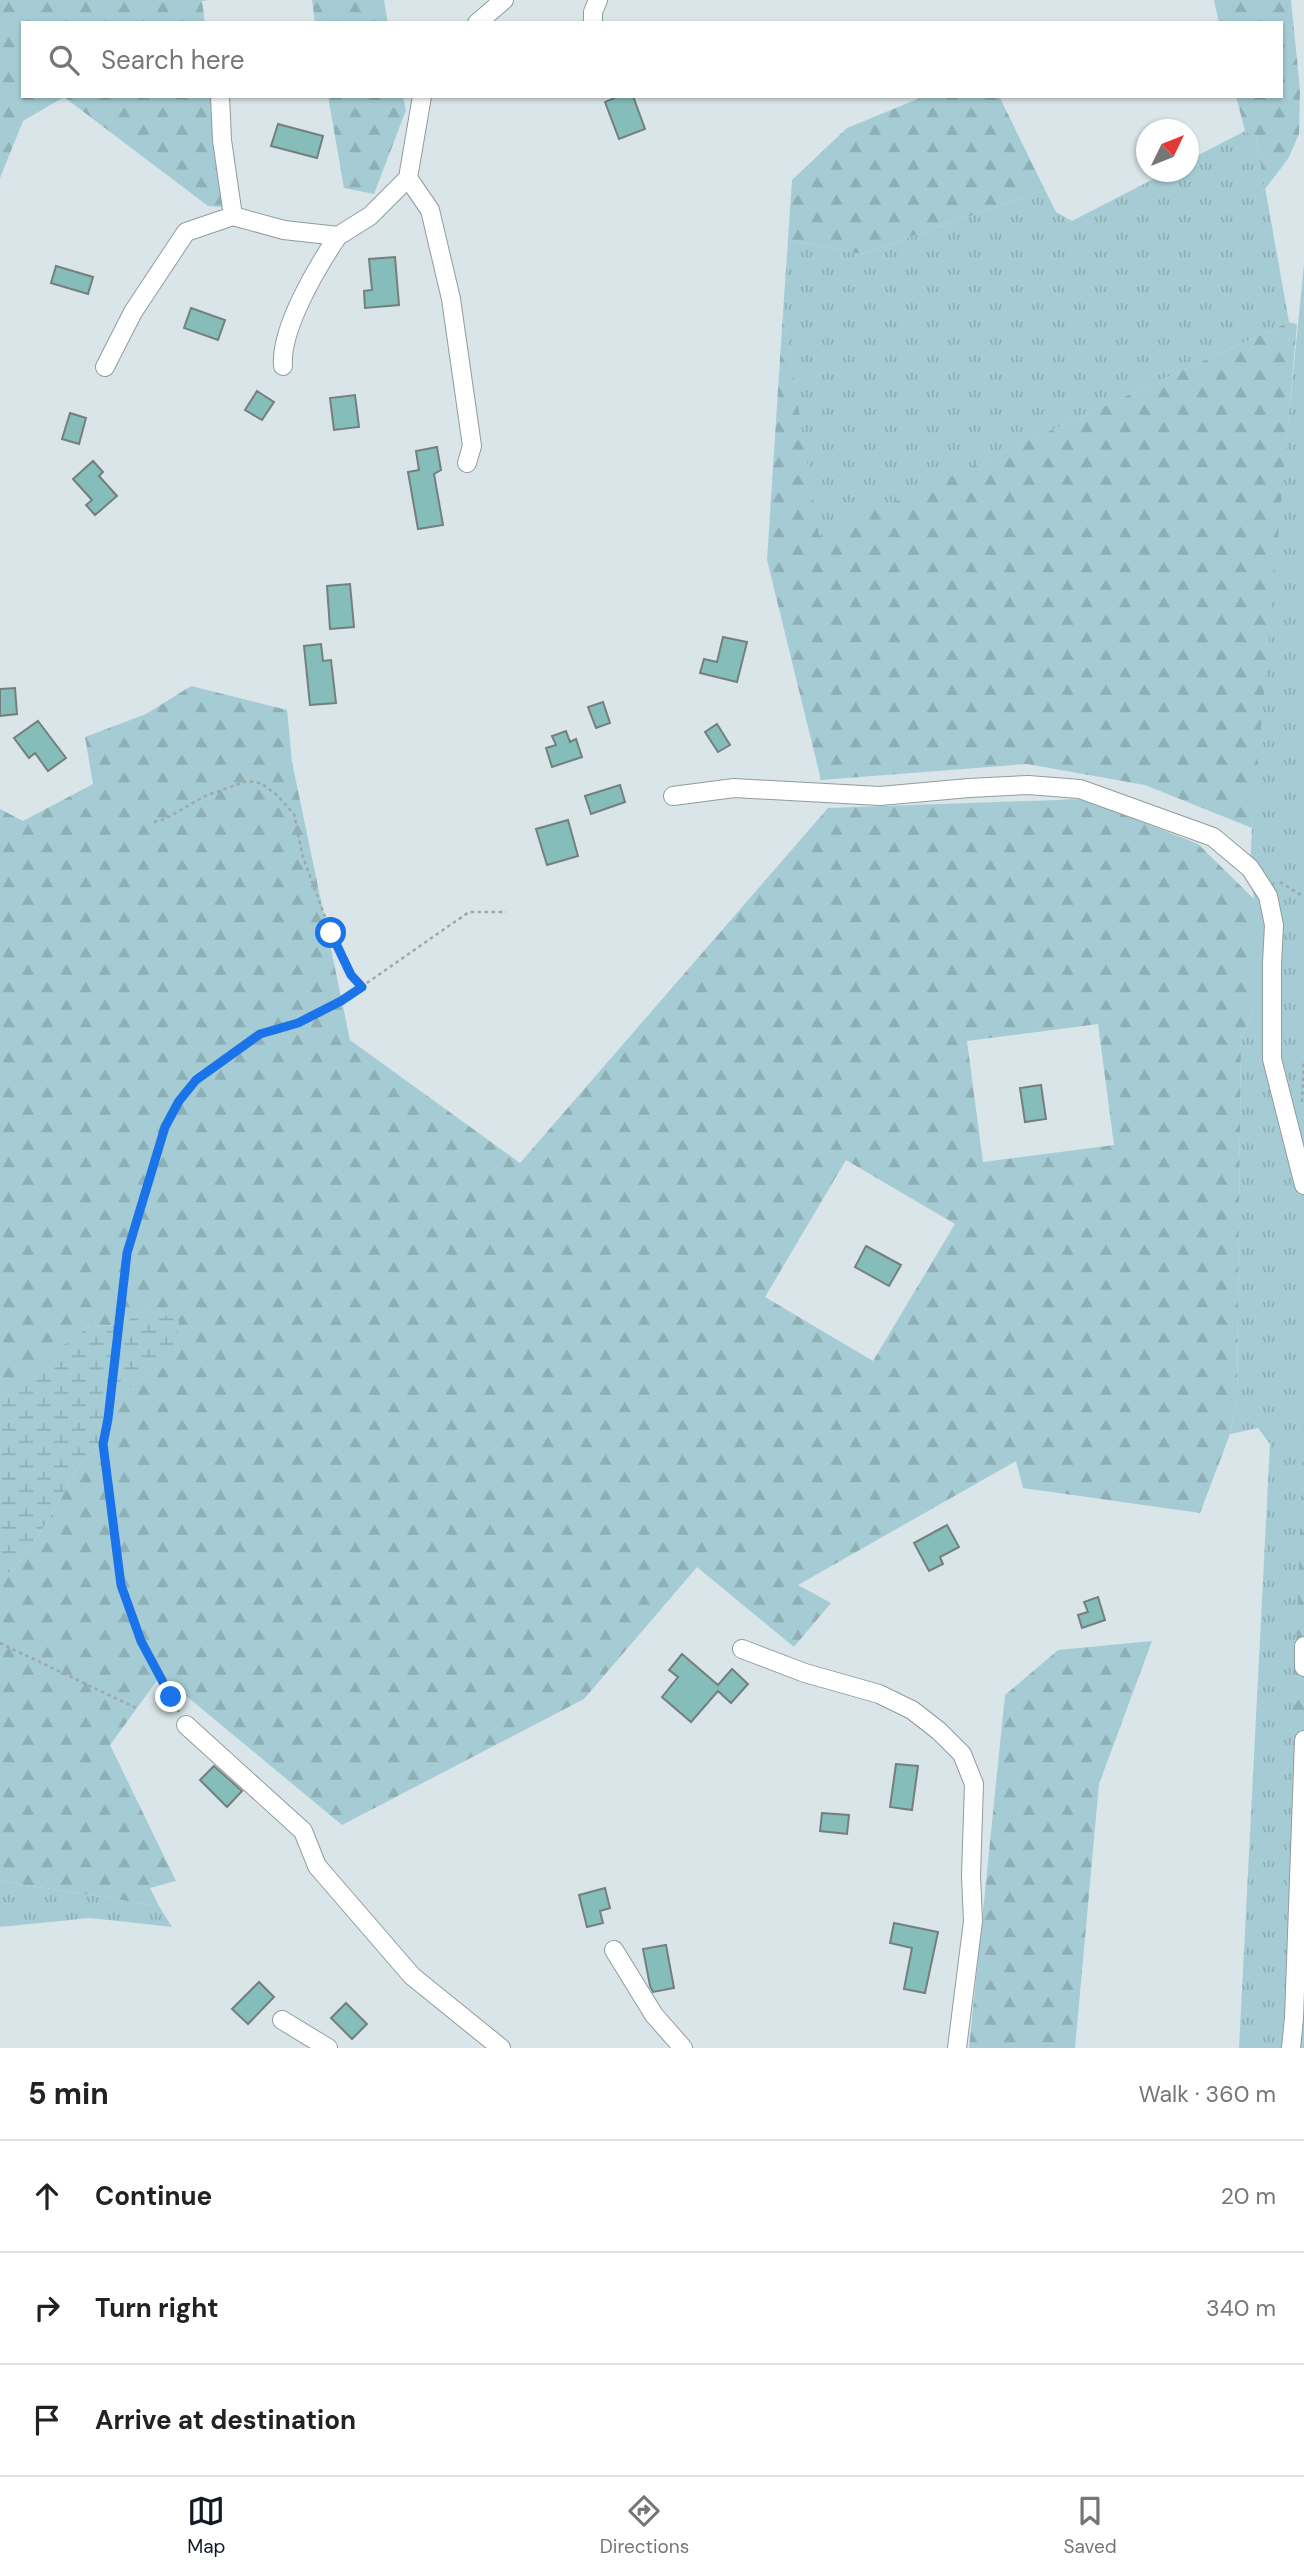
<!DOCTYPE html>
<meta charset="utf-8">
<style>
:root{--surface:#fff;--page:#f6f6f6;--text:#222;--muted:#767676;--line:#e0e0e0;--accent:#111827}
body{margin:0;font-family:"DM Sans",sans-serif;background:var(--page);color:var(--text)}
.compass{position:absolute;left:1136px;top:119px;width:63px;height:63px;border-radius:50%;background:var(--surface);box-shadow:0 2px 5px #0004;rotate:47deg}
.stop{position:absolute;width:21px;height:21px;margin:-16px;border:5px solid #1a73e8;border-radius:50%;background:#fff}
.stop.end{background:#1a73e8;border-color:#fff;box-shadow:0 2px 7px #0008}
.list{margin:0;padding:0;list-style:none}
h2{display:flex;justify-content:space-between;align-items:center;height:91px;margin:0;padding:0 28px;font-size:30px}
h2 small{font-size:23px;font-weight:400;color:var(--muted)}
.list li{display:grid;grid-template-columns:46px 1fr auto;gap:21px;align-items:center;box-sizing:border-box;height:112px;padding:0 28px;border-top:2px solid var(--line)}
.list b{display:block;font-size:26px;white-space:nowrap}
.list em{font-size:23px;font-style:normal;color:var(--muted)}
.icon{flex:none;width:38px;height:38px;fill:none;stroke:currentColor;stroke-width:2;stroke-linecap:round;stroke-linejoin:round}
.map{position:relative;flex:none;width:1304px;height:2048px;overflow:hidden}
.search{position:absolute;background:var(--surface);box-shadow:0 2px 5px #0004;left:21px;right:21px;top:21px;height:77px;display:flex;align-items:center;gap:18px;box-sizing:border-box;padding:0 24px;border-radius:0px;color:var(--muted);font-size:26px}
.sheet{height:427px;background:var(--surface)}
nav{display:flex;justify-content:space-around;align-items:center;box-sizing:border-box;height:98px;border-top:2px solid var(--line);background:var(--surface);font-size:19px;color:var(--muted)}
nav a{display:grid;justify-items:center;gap:4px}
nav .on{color:var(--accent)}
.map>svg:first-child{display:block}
.grass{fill:url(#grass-tufts)}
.forest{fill:url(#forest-firs);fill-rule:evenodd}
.wetland{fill:url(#wetland-marsh)}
.building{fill:#84bdb9;stroke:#747f7e;stroke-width:2}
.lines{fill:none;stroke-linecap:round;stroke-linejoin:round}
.minor-casing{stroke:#919c9e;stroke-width:20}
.path{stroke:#9ea8aa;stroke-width:2.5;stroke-dasharray:3.5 3.5;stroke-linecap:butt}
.minor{stroke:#fff;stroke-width:18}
.route{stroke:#1a73e8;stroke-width:9}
</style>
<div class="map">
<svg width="1304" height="2048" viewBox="0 0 1304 2048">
<defs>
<pattern id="grass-tufts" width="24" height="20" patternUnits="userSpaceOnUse" patternTransform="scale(1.75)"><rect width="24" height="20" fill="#a5ccd4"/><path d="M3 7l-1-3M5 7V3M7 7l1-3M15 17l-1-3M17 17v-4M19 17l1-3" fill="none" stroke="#8dafb5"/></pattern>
<pattern id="forest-firs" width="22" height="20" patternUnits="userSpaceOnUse" patternTransform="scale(1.75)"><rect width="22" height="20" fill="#a5ccd4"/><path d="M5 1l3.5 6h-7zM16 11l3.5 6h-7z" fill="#8dafb5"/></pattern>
<pattern id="wetland-marsh" width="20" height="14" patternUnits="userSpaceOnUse" patternTransform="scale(1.75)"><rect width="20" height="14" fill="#a5ccd4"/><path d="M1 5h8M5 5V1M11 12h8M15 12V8" fill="none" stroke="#8dafb5"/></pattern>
</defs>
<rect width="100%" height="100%" fill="#d9e5e8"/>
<path class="grass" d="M1245 131 1256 137 1289 322 818 537 783 313 788 240 861 254 1045 190 1056 212 1072 221 1167 172H1188L1189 160Z
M1304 265V1589L1294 2048H1239L1270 1444 1258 1428 1230 1434 1237 1401 1241 1039 1254 1008V899L1250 868 1257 729Z
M0 1881 159 1906 172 1927 90 1918 0 1927Z"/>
<path class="forest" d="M0 0H211L202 1 205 23H23V96H217L235 208 208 206 64 97 23 121 0 178Z
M312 0H384L388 23H315Z
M1214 0H1291L1300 89 1299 134 1288 159 1265 189 1256 137 1245 131 1236 96H1281V23H1219Z
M328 96H403L406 110 374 194 344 188Z
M925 96H999L1045 190 861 254 788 240 792 180 847 128Z
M783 313 819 536 1289 322 1297 324 1252 828 1145 785 1027 764 821 780 767 560Z
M191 686 287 710 292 762 350 1040 520 1163 828 808 1084 799 1198 844 1254 899V1008L1241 1039 1237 1401 1230 1434 1200 1513 1023 1488 1016 1461 798 1585 831 1603 794 1647 697 1567 584 1699 342 1825 161 1675 110 1745 176 1881 150 1888 159 1906 0 1881V1578L15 1568 35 1541 50 1517 79 1465 103 1444 110 1405 138 1381 159 1367 148 1309 119 1325 89 1326 0 1401V809L23 821 93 784 85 737 146 714ZM1098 1024 1114 1145 983 1162 967 1041ZM846 1160 955 1224 873 1361 765 1297Z
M1304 1413V2048H1294L1289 1866Z
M1152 1641 1099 1784 1075 2048H969L1005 1695 1058 1650Z"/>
<path class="wetland" d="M148 1309 179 1321 176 1346 159 1367 138 1381 110 1405 103 1444 79 1465 50 1517 35 1541 15 1568 0 1578V1401L61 1347 90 1326 119 1325Z"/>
<path class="building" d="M619 96H633L645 129 619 139 605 102Z
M278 124 323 136 317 158 271 146Z
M395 257 399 305 365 308 364 291 372 290 369 259Z
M56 266 93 277 88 294 51 283Z
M191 308 225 320 218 340 184 328Z
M257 391 274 402 262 420 245 410Z
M355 395 359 427 334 430 330 398Z
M70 413 86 418 79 444 62 439Z
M437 447 441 470 434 474 443 525 418 529 408 472 419 470 416 451Z
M93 461 103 472 99 476 117 496 95 515 86 505 92 500 73 479Z
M350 584 354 627 330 629 327 586Z
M723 637 747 642 737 682 700 673 704 659 717 662Z
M321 644 323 661 331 660 336 703 310 705 304 646Z
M15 688 17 714 0 716V689Z
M603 702 610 723 596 728 588 707Z
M38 721 66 758 48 771 35 753 29 758 14 738Z
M717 724 730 745 718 752 705 732Z
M566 731 570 742 576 739 582 757 552 767 546 748 556 745 552 736Z
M620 785 625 802 591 814 585 796Z
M568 820 578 856 547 865 536 829Z
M1041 1085 1046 1119 1025 1122 1020 1088Z
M866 1246 901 1265 889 1286 855 1267Z
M947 1525 959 1547 940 1557 943 1564 929 1571 914 1543Z
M1098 1597 1105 1620 1082 1628 1078 1615 1088 1612 1084 1602Z
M682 1654 718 1685 732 1669 748 1684 731 1703 718 1691 691 1722 662 1697 678 1677 669 1670Z
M896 1764 918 1766 912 1810 890 1807Z
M214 1766 242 1791 227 1807 200 1780Z
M822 1813 849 1815 847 1834 820 1831Z
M605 1888 610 1908 600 1911 603 1923 587 1927 579 1895Z
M894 1923 938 1932 925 1993 904 1989 912 1948 890 1943Z
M666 1945 674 1988 653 1992 650 1986 643 1949Z
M259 1982 274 1997 248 2024 232 2009Z
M346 2003 367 2024 352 2039 331 2018Z"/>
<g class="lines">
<defs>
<path id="minor" d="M477 23 504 0
M593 23V12L598 0
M220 96 222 140 233 216
M408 178 430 210 451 299 472 446 467 463
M283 366C280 329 317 267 338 236
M105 367 133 312 186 232 233 216 284 230 338 236 370 216 408 178 422 96
M673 796 734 788 880 796 969 788 1028 785 1080 789 1213 837 1250 868 1268 896 1274 925 1272 963V1059L1304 1185
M1304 1646V1667
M742 1649 805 1673 879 1694 912 1710 939 1731 962 1754 974 1784 971 1876 973 1921 957 2048
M186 1725 303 1831 317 1866 412 1976 501 2048
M614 1950 654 2015 683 2048
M282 2020 328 2048
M1291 2048 1294 2018 1304 1740"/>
</defs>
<use href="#minor" class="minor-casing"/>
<path class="path" d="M154 822 165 819 205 796 247 781 261 783 277 795 294 814 303 857 331 933 351 974 361 987
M1280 882 1301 895 1304 894
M1302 1102 1304 1060
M0 1643 136 1708
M179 1712 141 1641 121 1585 103 1444 110 1405 127 1253 165 1127 179 1101 196 1080 260 1034 298 1023 341 1001 469 912H506"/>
<use href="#minor" class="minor"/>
</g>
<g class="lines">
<path class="route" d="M171 1697 141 1641 121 1585 103 1444 108 1419 127 1253 165 1127 179 1101 196 1080 260 1034 298 1023 341 1001 362 987 351 975 331 933"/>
</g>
</svg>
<svg class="compass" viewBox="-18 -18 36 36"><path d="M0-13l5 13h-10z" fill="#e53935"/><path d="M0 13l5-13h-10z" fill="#767676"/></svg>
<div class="stop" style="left:331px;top:933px"></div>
<div class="stop end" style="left:171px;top:1697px"></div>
<div class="search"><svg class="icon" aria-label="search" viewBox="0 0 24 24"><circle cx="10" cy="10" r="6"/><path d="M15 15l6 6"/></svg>Search here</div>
</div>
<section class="sheet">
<h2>5 min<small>Walk · 360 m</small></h2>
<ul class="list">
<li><svg class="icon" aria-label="ahead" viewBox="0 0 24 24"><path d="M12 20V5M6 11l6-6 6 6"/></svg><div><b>Continue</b></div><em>20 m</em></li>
<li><svg class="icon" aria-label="right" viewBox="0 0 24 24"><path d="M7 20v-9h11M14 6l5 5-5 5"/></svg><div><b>Turn right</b></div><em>340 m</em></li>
<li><svg class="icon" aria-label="arrive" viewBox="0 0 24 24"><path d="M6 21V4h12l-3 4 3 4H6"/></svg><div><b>Arrive at destination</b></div></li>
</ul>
</section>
<nav>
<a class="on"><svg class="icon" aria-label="map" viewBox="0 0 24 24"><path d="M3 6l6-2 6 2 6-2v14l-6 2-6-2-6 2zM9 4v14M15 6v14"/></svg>Map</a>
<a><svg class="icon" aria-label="directions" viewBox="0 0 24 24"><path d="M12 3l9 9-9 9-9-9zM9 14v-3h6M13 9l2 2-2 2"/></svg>Directions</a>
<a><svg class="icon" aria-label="saved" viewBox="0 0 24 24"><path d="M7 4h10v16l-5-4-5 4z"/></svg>Saved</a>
</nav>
